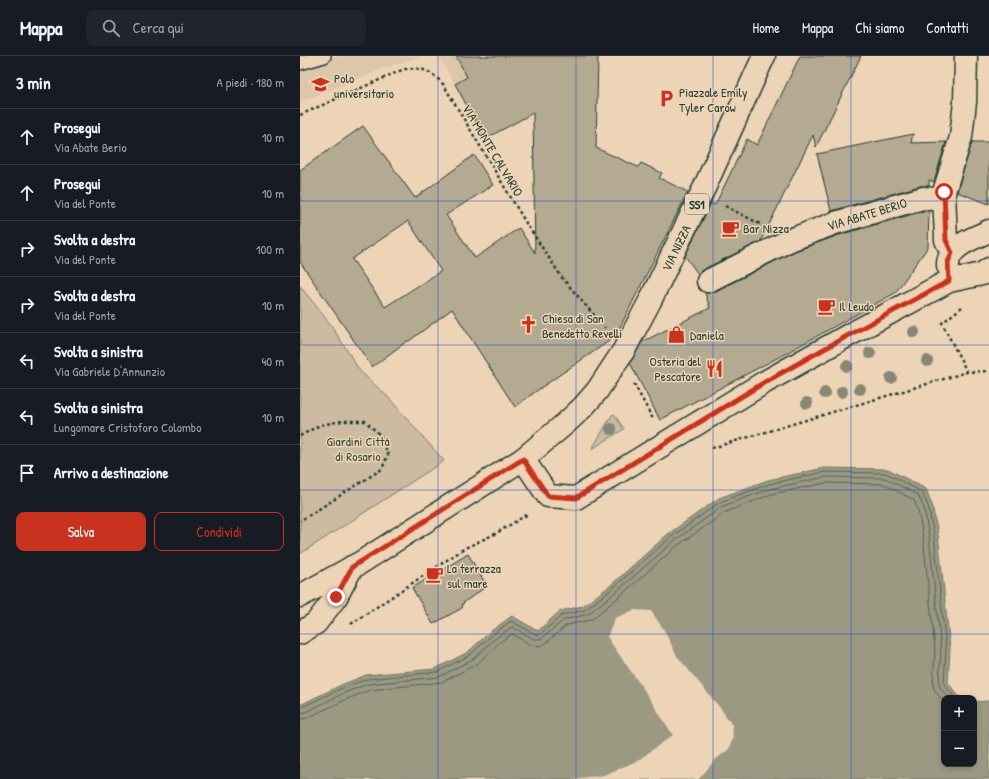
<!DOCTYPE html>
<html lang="it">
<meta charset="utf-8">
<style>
:root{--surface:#171b24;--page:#20242c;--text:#f1f3f6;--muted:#9ea1a6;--line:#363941;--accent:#c8321e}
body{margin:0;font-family:"Patrick Hand",sans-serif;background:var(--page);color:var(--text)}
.controls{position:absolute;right:12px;bottom:12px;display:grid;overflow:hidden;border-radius:8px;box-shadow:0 2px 6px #0003}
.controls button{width:36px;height:36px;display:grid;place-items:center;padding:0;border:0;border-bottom:1px solid var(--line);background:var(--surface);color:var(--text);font:20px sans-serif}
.stop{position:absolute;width:12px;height:12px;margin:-9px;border:3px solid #c8321e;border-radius:50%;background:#fff}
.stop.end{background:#c8321e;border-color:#fff;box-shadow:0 1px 4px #0008}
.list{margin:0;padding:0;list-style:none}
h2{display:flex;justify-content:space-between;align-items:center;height:52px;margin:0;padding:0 16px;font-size:17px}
h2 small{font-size:13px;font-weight:400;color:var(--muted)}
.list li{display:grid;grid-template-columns:26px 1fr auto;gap:12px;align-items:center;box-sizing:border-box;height:56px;padding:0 16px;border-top:1px solid var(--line)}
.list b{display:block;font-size:15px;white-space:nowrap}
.list p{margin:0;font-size:13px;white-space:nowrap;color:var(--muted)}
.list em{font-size:13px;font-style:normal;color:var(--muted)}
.actions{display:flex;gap:8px;padding:12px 16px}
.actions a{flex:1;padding:9px 0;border:1px solid var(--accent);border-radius:8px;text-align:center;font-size:14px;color:var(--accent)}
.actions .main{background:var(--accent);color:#fff}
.icon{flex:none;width:22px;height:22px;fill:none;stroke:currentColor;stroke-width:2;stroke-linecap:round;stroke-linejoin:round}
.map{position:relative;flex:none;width:689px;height:723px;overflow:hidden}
header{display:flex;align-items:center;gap:24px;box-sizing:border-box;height:56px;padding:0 20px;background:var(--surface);border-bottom:1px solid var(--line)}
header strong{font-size:19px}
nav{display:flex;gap:22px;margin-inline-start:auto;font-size:14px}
.search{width:280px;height:36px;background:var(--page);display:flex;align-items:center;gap:10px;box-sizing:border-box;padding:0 14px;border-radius:8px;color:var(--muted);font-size:15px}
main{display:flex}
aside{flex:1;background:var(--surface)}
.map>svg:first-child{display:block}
.built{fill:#ddc7ab}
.green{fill:#ccbba1;stroke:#767c6a}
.water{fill:#9c9983;stroke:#6a7463}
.pier{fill:#eed4b6}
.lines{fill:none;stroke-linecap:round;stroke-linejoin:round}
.shore{stroke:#516254;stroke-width:1}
.building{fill:#b4aa92;stroke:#1f3d34;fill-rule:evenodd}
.service-casing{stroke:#1f3d34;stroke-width:16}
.minor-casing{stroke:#1f3d34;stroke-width:25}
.primary-casing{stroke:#1f3d34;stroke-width:25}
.path{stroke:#1f3d34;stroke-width:2.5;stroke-dasharray:3 3;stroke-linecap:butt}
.service{stroke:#eed4b6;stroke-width:13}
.minor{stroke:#eed4b6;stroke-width:22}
.primary{stroke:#eed4b6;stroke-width:22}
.tree{fill:#868875}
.route{stroke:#c8321e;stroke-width:5}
.grid{fill:none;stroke:#1d4ed8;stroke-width:1;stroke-opacity:0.55}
.labels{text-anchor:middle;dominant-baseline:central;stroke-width:3;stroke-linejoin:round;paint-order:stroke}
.shield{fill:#eed4b6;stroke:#5d6a5b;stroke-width:1}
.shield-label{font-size:12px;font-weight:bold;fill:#1f3d34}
.poi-label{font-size:13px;fill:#1f3d34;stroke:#eed4b6;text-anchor:start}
.street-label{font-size:13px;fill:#1f3d34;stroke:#eed4b6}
.park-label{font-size:13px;fill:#304a3f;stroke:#eed4b6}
</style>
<header>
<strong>Mappa</strong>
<div class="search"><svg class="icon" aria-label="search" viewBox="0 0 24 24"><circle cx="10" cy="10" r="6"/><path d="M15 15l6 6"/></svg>Cerca qui</div>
<nav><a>Home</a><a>Mappa</a><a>Chi siamo</a><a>Contatti</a></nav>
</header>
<main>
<aside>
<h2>3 min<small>A piedi · 180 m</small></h2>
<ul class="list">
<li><svg class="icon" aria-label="ahead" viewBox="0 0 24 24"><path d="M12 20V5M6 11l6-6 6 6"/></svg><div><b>Prosegui</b><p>Via Abate Berio</p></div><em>10 m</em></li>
<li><svg class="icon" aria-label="ahead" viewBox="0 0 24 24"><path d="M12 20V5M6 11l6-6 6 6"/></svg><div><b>Prosegui</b><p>Via del Ponte</p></div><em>10 m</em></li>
<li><svg class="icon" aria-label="right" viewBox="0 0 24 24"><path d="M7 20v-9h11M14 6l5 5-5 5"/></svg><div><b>Svolta a destra</b><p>Via del Ponte</p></div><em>100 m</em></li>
<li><svg class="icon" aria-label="right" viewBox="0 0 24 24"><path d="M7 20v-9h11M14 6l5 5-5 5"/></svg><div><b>Svolta a destra</b><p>Via del Ponte</p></div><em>10 m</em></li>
<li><svg class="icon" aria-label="left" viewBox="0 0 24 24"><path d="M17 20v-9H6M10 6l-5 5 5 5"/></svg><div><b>Svolta a sinistra</b><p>Via Gabriele D'Annunzio</p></div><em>40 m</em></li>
<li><svg class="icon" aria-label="left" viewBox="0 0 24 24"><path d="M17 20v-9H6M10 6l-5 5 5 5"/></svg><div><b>Svolta a sinistra</b><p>Lungomare Cristoforo Colombo</p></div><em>10 m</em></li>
<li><svg class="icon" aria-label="arrive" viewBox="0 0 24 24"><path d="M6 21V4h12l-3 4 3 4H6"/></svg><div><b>Arrivo a destinazione</b></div></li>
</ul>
<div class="actions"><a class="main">Salva</a><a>Condividi</a></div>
</aside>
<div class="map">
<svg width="689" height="723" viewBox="0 0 689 723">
<rect width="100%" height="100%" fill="#eed4b6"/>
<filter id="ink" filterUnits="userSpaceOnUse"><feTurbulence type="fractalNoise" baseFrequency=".025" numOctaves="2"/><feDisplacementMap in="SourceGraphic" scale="8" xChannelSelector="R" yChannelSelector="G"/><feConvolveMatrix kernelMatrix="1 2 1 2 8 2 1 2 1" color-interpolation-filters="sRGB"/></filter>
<g filter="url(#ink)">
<path class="built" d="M0 0H122L85 12 0 46Z
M136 0H196L155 28 139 1Z"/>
<path class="green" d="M0 230 31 269 60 315 88 341 144 405 0 498Z
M314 358 324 373 292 393 312 359Z"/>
<path class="water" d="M524 412 588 413 626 433 632 449 638 478 650 593 648 627 660 642H644V708H674V646L689 645V723H0V649L41 629 66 619 135 613 168 596 191 575 212 560 238 575 260 555 283 550 311 529 368 478 419 442 468 424Z"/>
<path class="pier" d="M334 554 351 555 364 574 377 600 421 653 432 669 433 681 429 693 415 704 399 723H273L304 719 337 705 373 679 344 634 307 581 315 562Z"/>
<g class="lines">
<path class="shore" d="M0 652 42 632 67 623 137 616 170 599 193 578 211 565 235 578 239 579 262 559 285 554 313 532 371 481 420 446 469 428 524 416 586 417 622 436 628 450 634 479 646 593 644 628 655 642
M0 657 6 656 44 637 68 628 139 621 173 603 196 582 212 571 234 583H241L264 564 288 558 316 536 374 485 423 450 470 433 525 421 585 422 618 439 624 452 629 480 641 593 639 628 640 632 649 642
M0 663 7 662 47 643 70 634 142 626 177 608 200 586 212 578 231 589 240 590 247 586 267 569 286 565 292 563 320 540 377 490 426 456 472 438 526 427 584 428 614 444 618 454 623 481 635 593 633 630 635 635 644 646"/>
</g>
<path class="building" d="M156 0H298L296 92 338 111 341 107 362 117 359 122 388 136 315 281 239 333 215 351 152 253 109 285H107L72 311 0 206V114L63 70 115 142 174 99 193 129 146 159 175 202 219 172 235 197 233 57 185 83 155 28 167 21ZM108 165 141 215 85 251 52 203Z
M500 0H561L516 91 513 79 461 185 402 214 398 218 385 200 411 147 415 149 447 83 457 89Z
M613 78 611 87 646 86 634 126 629 124V130H620L531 155 517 98Z
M672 86H689V148L657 136Z
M624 155H629L628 191 595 237 479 301 360 364 330 307 342 286 410 252 405 237 414 236 495 195 539 179Z
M168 498 187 530 163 547 162 552 133 568 112 532Z"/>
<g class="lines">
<defs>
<path id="service" d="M0 7 24 0"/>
<path id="minor" d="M652 197 646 184 644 136 661 81 665 46 666 0
M648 210C647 190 675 182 689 175
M408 225 490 184 535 167 623 142 644 144
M223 403 248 440 276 442 465 326 549 279 649 225 682 218 689 213
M0 577 16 567 36 541 52 511"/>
<path id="primary" d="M0 540 60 507 223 403 266 367 283 351 297 335 324 294 350 245 401 139 464 0"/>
</defs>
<use href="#service" class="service-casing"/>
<use href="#minor" class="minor-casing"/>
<use href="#primary" class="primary-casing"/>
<path class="path" d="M0 59 104 13C122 11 130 14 143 28L226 167 263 223 305 272
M425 150 460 168
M662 251 642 267 667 316
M334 328 353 363
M0 380 20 369 42 365H65L81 380 88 399 82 413 0 465
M412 392 667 316 689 315
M51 568 165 492 195 478 228 458"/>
<use href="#service" class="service"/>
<use href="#minor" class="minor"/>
<use href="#primary" class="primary"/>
</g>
<g class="tree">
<circle cx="614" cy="276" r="6"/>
<circle cx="570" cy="297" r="6"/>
<circle cx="627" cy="305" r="6"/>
<circle cx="547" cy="310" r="6"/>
<circle cx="591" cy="322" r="6"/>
<circle cx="560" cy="333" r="6"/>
<circle cx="542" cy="336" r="6"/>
<circle cx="525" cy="337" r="6"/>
<circle cx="507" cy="347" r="6"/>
<circle cx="311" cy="373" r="6"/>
</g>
</g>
<g class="lines" filter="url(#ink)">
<path class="route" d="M36 541 52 511 223 403 248 440 276 442 465 326 549 279 649 225 648 206 652 197 646 184 644 136"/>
</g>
<path class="grid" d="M138 0V723M276 0V723M413 0V723M551 0V723M0 145H689M0 289H689M0 434H689M0 578H689"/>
<defs>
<symbol id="university-bare" viewBox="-9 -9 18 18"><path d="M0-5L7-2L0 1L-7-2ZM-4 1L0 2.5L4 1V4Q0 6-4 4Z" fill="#c8321e" stroke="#eed4b6" stroke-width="2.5" paint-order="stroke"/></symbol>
<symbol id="parking-bare" viewBox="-9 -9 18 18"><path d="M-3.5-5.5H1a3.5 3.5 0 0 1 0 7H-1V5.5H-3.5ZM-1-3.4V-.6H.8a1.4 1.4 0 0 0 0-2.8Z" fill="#c8321e" stroke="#eed4b6" stroke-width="2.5" paint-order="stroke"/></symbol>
<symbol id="cafe-bare" viewBox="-9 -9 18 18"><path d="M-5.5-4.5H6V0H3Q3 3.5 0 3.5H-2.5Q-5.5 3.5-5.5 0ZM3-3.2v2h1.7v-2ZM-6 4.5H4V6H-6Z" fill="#c8321e" stroke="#eed4b6" stroke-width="2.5" paint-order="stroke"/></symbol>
<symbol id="church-bare" viewBox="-9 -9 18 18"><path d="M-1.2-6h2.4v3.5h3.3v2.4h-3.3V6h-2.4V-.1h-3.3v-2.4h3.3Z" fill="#c8321e" stroke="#eed4b6" stroke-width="2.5" paint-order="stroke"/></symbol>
<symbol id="shop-bare" viewBox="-9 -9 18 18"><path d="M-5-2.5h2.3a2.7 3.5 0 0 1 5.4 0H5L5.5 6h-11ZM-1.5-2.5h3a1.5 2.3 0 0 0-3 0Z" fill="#c8321e" stroke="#eed4b6" stroke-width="2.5" paint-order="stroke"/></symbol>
<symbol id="restaurant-bare" viewBox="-9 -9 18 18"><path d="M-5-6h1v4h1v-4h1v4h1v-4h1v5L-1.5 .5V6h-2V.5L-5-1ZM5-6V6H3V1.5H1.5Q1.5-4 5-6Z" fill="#c8321e" stroke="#eed4b6" stroke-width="2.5" paint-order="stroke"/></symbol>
</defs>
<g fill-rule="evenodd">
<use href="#university-bare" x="8" y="16" width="25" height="25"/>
<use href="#parking-bare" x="354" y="30" width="25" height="25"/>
<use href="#cafe-bare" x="418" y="160" width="25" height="25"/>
<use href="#cafe-bare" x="514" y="238" width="25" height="25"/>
<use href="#church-bare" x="216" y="256" width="25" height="25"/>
<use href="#shop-bare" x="364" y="266" width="25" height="25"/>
<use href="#restaurant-bare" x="402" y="300" width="25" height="25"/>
<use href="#cafe-bare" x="122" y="506" width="25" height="25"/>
</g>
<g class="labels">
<rect class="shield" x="385" y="138" width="24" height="20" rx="3"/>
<g class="shield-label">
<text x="397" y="148">SS1</text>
</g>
<g class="poi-label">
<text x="34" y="22">Polo<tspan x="34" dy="15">universitario</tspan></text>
<text x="379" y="36">Piazzale Emily<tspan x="379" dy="15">Tyler Carow</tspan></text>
<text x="443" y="172">Bar Nizza</text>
<text x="539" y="250">Il Leudo</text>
<text x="242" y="262">Chiesa di San<tspan x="242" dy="15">Benedetto Revelli</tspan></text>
<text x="390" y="279">Daniela</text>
<text x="401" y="305" text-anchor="end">Osteria del<tspan x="401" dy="15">Pescatore</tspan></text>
<text x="147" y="512">La terrazza<tspan x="147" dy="15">sul mare</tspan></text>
</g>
<g class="street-label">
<text transform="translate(193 94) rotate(59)">VIA MONTE CALVARIO</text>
<text transform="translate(567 158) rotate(-17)">VIA ABATE BERIO</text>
<text transform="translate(376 192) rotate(-64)">VIA NIZZA</text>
</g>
<g class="park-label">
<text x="58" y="385">Giardini Città<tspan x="58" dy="15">di Rosario</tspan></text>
</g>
</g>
</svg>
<div class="controls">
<button>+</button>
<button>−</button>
</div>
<div class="stop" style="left:644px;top:136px"></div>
<div class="stop end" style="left:36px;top:541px"></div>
</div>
</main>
